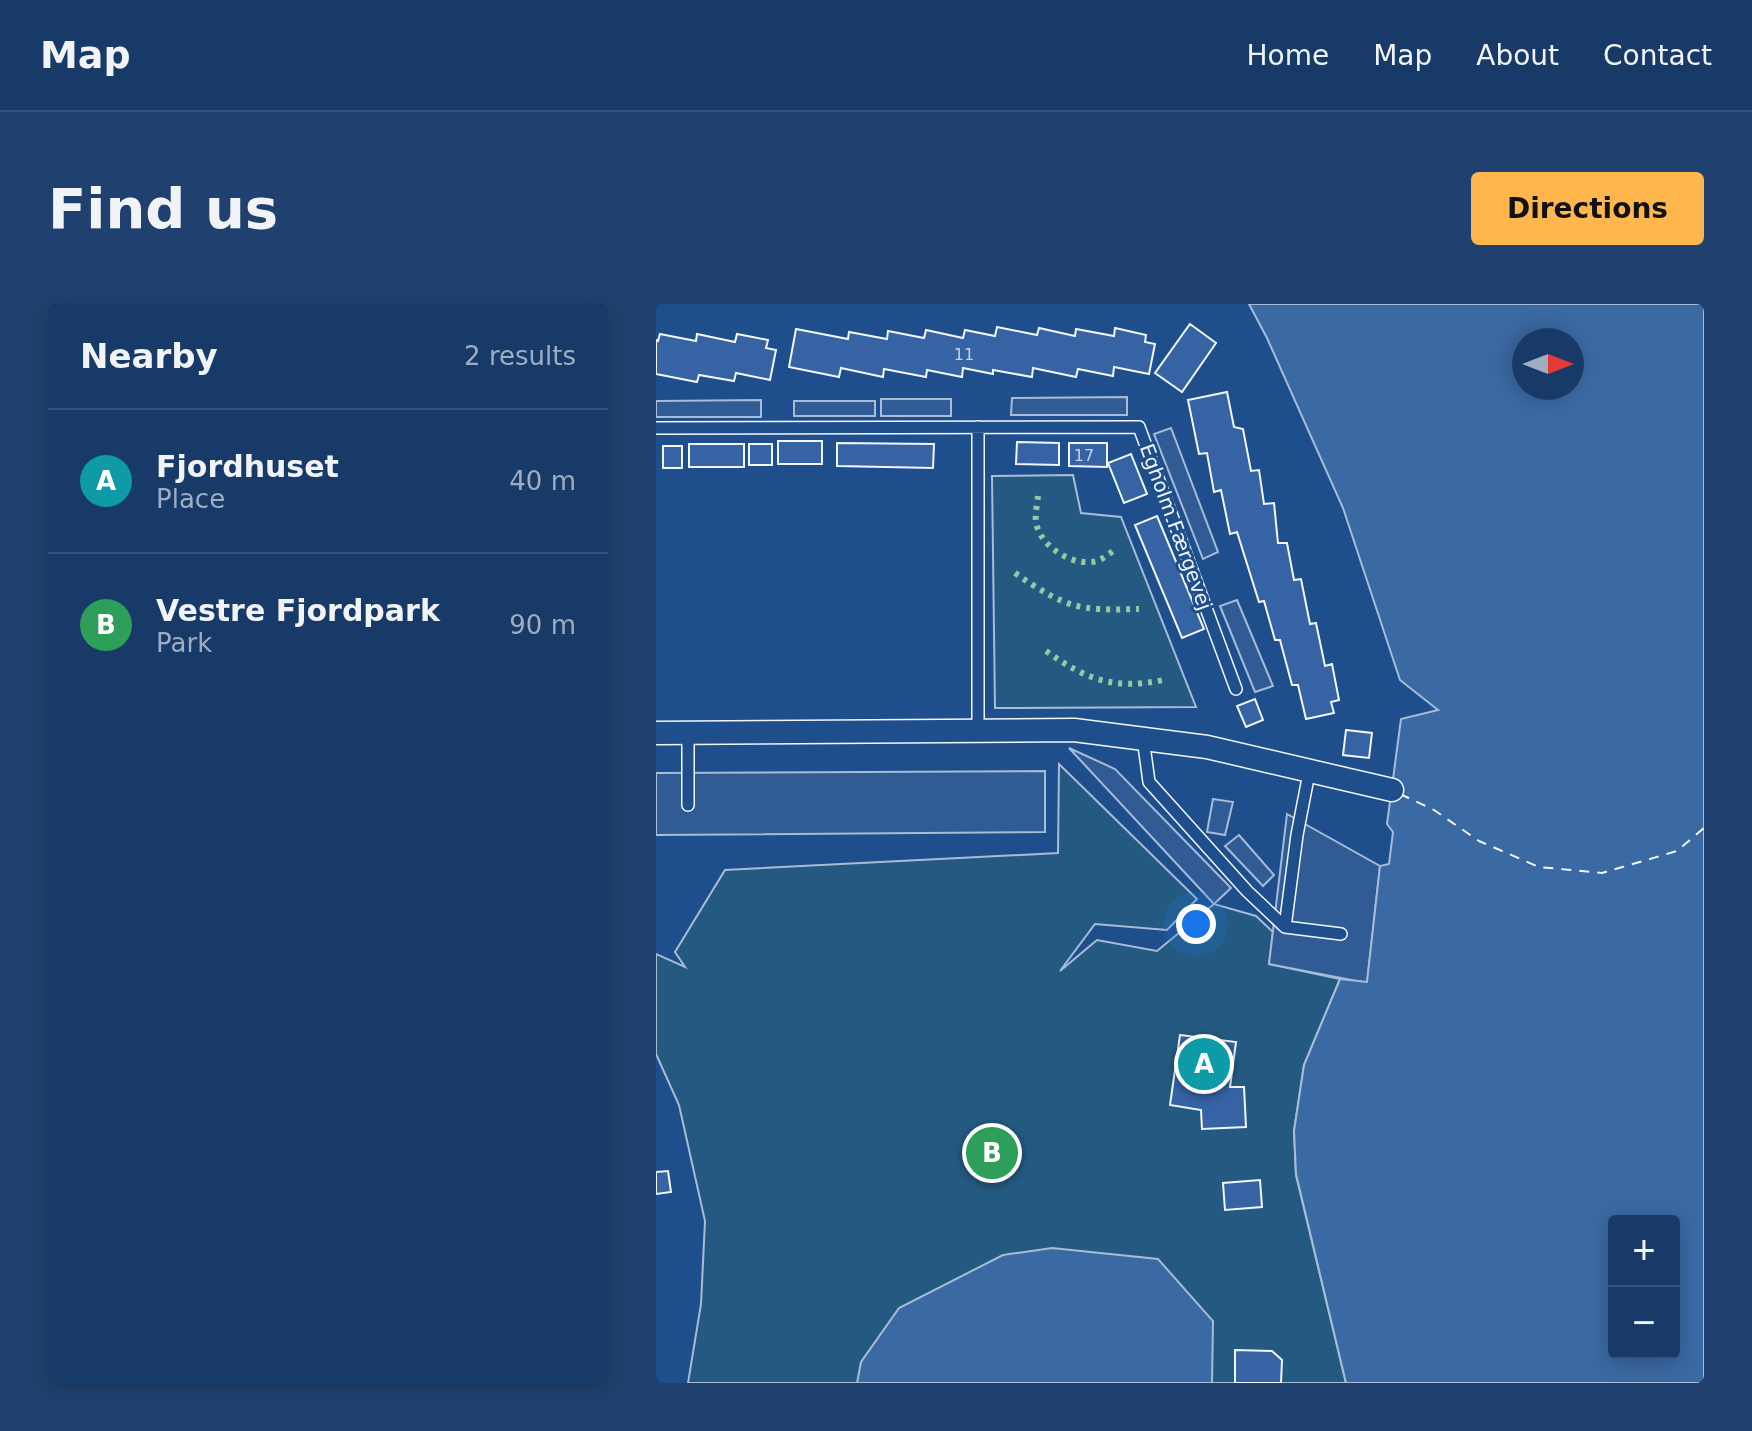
<!DOCTYPE html>
<meta charset="utf-8">
<style>
:root{--surface:#173a69;--page:#20416f;--text:#f1f3f6;--muted:#9eadc0;--line:#36547d;--accent:#ffb74d}
body{margin:0;font-family:"DejaVu Sans",sans-serif;background:var(--page);color:var(--text)}
.controls{position:absolute;right:24px;bottom:24px;display:grid;overflow:hidden;border-radius:8px;box-shadow:0 4px 20px #0003}
.controls button{width:72px;height:72px;display:grid;place-items:center;padding:0;border:0;border-bottom:2px solid var(--line);background:var(--surface);color:var(--text);font:40px sans-serif}
.compass{position:absolute;left:856px;top:24px;width:72px;height:72px;border-radius:50%;background:var(--surface);box-shadow:0 4px 20px #0003;rotate:90deg}
.you{position:absolute;left:540px;top:620px;width:28px;height:28px;margin:-20px;border:6px solid #fff;border-radius:50%;background:#1a73e8;box-shadow:0 0 0 12px #1a73e833}
.badge{display:grid;place-items:center;width:52px;height:52px;border-radius:50%;background:var(--accent);color:#fff;font-size:26px;font-weight:700}
.pin{position:absolute;translate:-50% -50%;border:4px solid #fff;box-shadow:0 2px 8px #0006}
.list{margin:0;padding:0;list-style:none}
h2{display:flex;justify-content:space-between;align-items:center;height:104px;margin:0;padding:0 32px;font-size:34px}
h2 small{font-size:26px;font-weight:400;color:var(--muted)}
.list li{display:grid;grid-template-columns:52px 1fr auto;gap:24px;align-items:center;box-sizing:border-box;height:144px;padding:0 32px;border-top:2px solid var(--line)}
.list b{display:block;font-size:30px;white-space:nowrap}
.list p{margin:0;font-size:26px;white-space:nowrap;color:var(--muted)}
.list em{font-size:26px;font-style:normal;color:var(--muted)}
.map{position:relative;flex:none;width:1048px;height:1079px;overflow:hidden;border-radius:8px}
header{display:flex;align-items:center;gap:48px;box-sizing:border-box;height:112px;padding:0 40px;background:var(--surface);border-bottom:2px solid var(--line)}
header strong{font-size:38px}
nav{display:flex;gap:44px;margin-inline-start:auto;font-size:28px}
.intro{display:flex;align-items:center;justify-content:space-between;box-sizing:border-box;height:192px;padding:0 48px}
h1{margin:0;font-size:56px}
.button{padding:20px 36px;border-radius:8px;background:var(--accent);color:#111;font-size:28px;font-weight:700}
main{display:flex;gap:48px;padding:0 48px}
aside{flex:1;background:var(--surface);border-radius:8px;box-shadow:0 4px 20px #0003}
.map>svg:first-child{display:block}
.green{fill:#245a82;stroke:#a8bbd7;stroke-width:2}
.parking{fill:#305b95;stroke:#a8bbd7;stroke-width:2}
.water{fill:#3b69a3;stroke:#a8bbd7;stroke-width:2;fill-rule:evenodd}
.lines{fill:none;stroke-linecap:round;stroke-linejoin:round}
.ferry{stroke:#f2f6ff;stroke-width:2;stroke-dasharray:10 8;stroke-linecap:butt}
.building{fill:#3563a3;stroke:#f2f6ff;stroke-width:2}
.service-casing{stroke:#f2f6ff;stroke-width:14}
.minor-casing{stroke:#f2f6ff;stroke-width:25}
.service{stroke:#1f4e8c;stroke-width:11}
.minor{stroke:#1f4e8c;stroke-width:22}
.hedge{stroke:#97c8a6;stroke-width:6;stroke-dasharray:4 6;stroke-linecap:butt}
.labels{text-anchor:middle;dominant-baseline:central;stroke-width:6;stroke-linejoin:round;paint-order:stroke}
.number-label{font-size:16px;fill:#c3d1e8}
.street-label{font-size:20px;fill:#f2f6ff;stroke:#1f4e8c}
</style>
<header>
<strong>Map</strong>
<nav><a>Home</a><a>Map</a><a>About</a><a>Contact</a></nav>
</header>
<div class="intro"><h1>Find us</h1><a class="button">Directions</a></div>
<main>
<aside>
<h2>Nearby<small>2 results</small></h2>
<ul class="list">
<li><span class="badge" style="background:#0f9aa8">A</span><div><b>Fjordhuset</b><p>Place</p></div><em>40 m</em></li>
<li><span class="badge" style="background:#2e9e5b">B</span><div><b>Vestre Fjordpark</b><p>Park</p></div><em>90 m</em></li>
</ul>
</aside>
<div class="map">
<svg width="1048" height="1079" viewBox="0 0 1048 1079">
<rect width="100%" height="100%" fill="#1f4e8c"/>
<path class="green" d="M417 171 425 209 465 213 540 403 339 404 336 172Z
M403 460 541 595 511 626 439 620 404 667 441 636 501 647 558 600 600 612 617 628 613 660 684 675 648 761 638 827 640 871 690 1079H32L45 1000 49 917 23 801 0 750V650L29 663 19 648 69 566 402 549Z"/>
<path class="parking" d="M471 93V111H355L356 94Z
M225 95H295V112H225Z
M105 96V113H0V97Z
M138 97H219V112H138Z
M515 124 562 248 547 255 498 130Z
M581 296 617 382 599 388 564 302Z
M413 444 459 465 575 584 558 600Z
M389 467V528L0 531V469Z
M557 495 577 498 569 531 551 528Z
M631 510 724 562 711 679 613 660Z
M583 531 618 571 607 582 569 542Z"/>
<path class="water" d="M593 0H1048V1079H690L640 870 638 827 648 761 684 675 711 678 724 562 733 560 737 528 731 520 745 415 782 406 744 376 687 204 611 34ZM868 36H916V84H868ZM958 917H1018V1049H958Z
M396 944 502 955 557 1017 556 1079H201L205 1058 243 1004 347 951Z"/>
<g class="lines">
<path class="ferry" d="M744 490 778 506 823 537 883 563 946 569 1021 547 1048 524"/>
</g>
<path class="building" d="M534 20 560 39 526 88 499 69Z
M341 23 381 31 383 24 419 32 420 25 458 32 459 24 490 31 489 38 499 40 493 70 458 63 457 72 422 65 420 73 377 64 376 73 337 66V70L307 64 306 73 271 66 270 73 228 65 227 73 185 64 183 73 133 63 140 25 192 35 193 28 231 35 232 27 268 34 270 26 307 34 309 26 339 32Z
M4 30 40 37 41 30 79 38 81 30 112 36 110 44 120 46 114 76 80 69 78 77 43 71 41 78 0 70V36L2 37Z
M571 88 578 123 587 125 595 167 603 166 608 200 618 199 622 239H631L638 276 645 275 654 320 660 319 669 362 676 360 683 396 675 398 678 409 650 415 642 381H636L624 336H619L608 297 603 298 581 228 574 230 565 186 558 188 551 149 543 150 532 96Z
M122 137H166V160H122Z
M361 138 403 139V161L360 160Z
M181 139 278 140 277 164 181 162Z
M413 139H451V163L413 162Z
M33 140H88V163H33Z
M93 140H116V161H93Z
M7 142H26V164H7Z
M475 150 491 190 468 199 452 159Z
M501 212 548 325 526 334 479 221Z
M599 395 607 416 590 423 581 402Z
M690 426 716 429 713 454 687 451Z
M524 731 580 738 574 783H588L590 823 546 825 545 806 514 801Z
M12 867 15 888 0 890V868Z
M604 876 606 903 569 906 567 879Z
M579 1046 616 1047 626 1056 625 1079H579Z"/>
<g class="lines">
<defs>
<path id="service" d="M322 123V426
M0 124 483 123 580 385
M32 429V501
M487 434 493 478 591 587 629 623 685 630
M629 623 641 531 653 469"/>
<path id="minor" d="M0 429 418 426 551 443 736 486"/>
</defs>
<use href="#service" class="service-casing"/>
<use href="#minor" class="minor-casing"/>
<use href="#service" class="service"/>
<use href="#minor" class="minor"/>
<path class="hedge" d="M382 192C381 200 379 210 380 218 383 240 412 260 434 258 443 258 449 253 457 247
M359 269C410 304 422 307 483 305
M390 347C431 376 458 386 508 376"/>
</g>
<g class="labels">
<g class="number-label">
<text x="308" y="50">11</text>
<text x="428" y="151">17</text>
</g>
<g class="street-label">
<text transform="translate(520 223) rotate(70)">Egholm Færgevej</text>
</g>
</g>
</svg>
<div class="controls">
<button>+</button>
<button>−</button>
</div>
<svg class="compass" viewBox="-18 -18 36 36"><path d="M0-13l5 13h-10z" fill="#e53935"/><path d="M0 13l5-13h-10z" fill="#9eadc0"/></svg>
<div class="you"></div>
<div class="pin badge" style="left:548px;top:760px;background:#0f9aa8">A</div>
<div class="pin badge" style="left:336px;top:849px;background:#2e9e5b">B</div>
</div>
</main>
